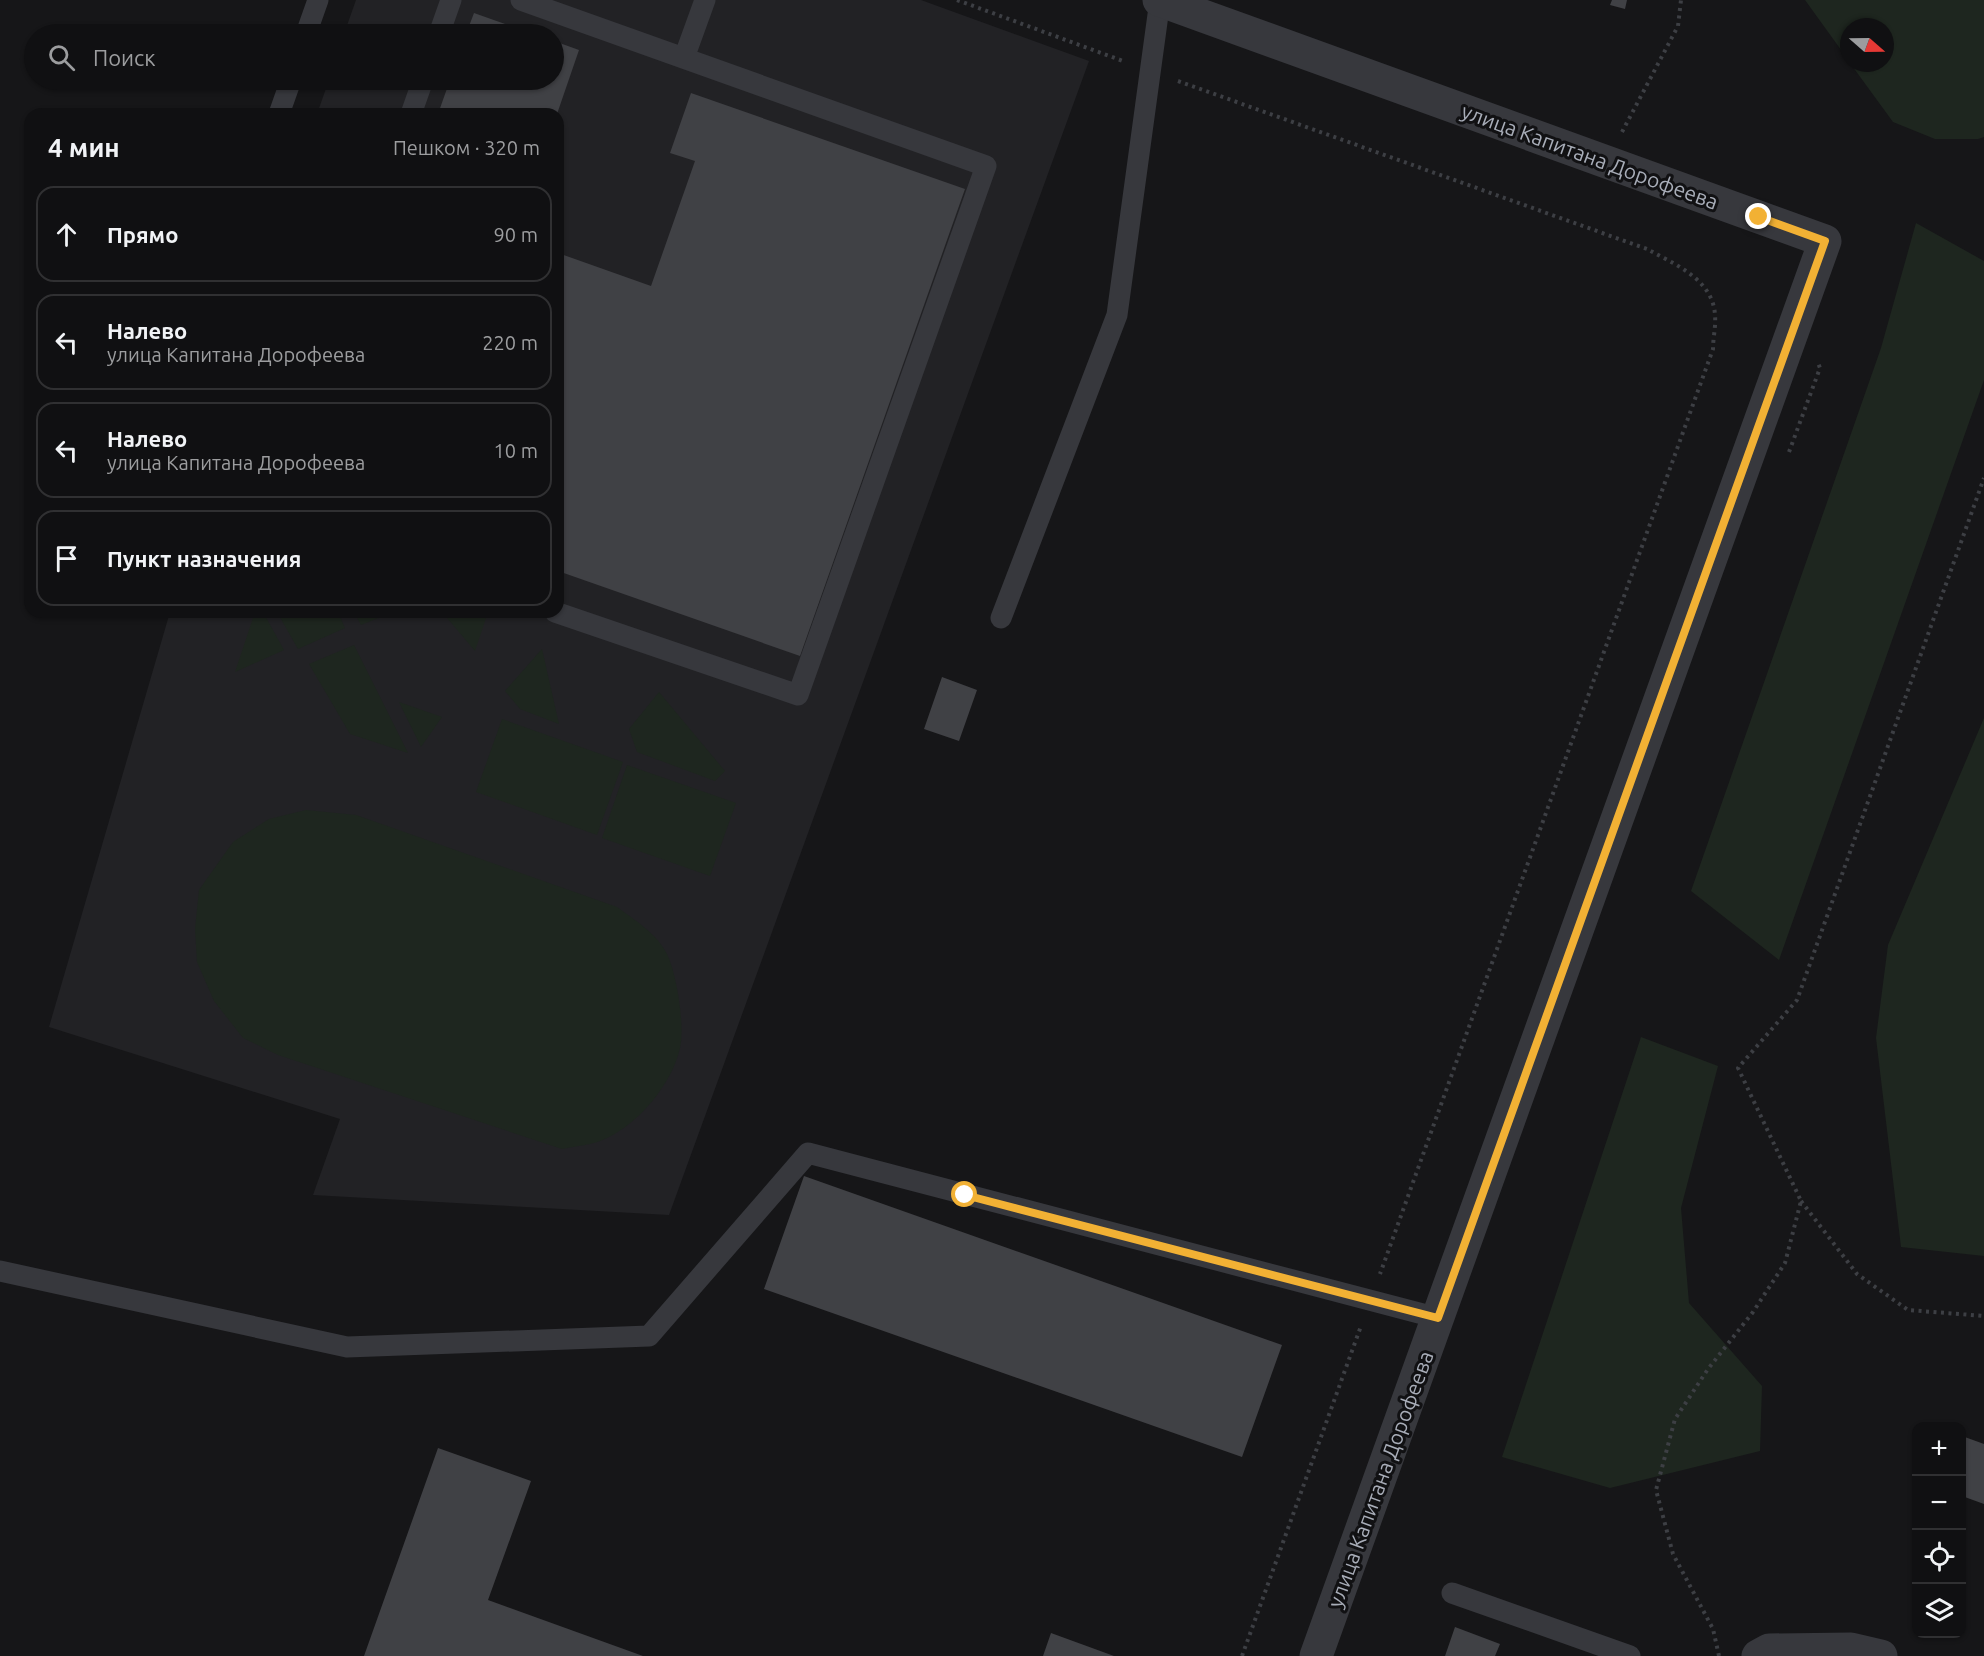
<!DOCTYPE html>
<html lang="ru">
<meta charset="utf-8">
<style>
:root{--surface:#101012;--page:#19191b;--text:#f1f3f6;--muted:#9c9d9f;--line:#303032}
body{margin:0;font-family:Ubuntu,sans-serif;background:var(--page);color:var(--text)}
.controls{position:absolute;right:18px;bottom:18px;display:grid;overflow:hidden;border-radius:12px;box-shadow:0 2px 4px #0004}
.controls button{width:54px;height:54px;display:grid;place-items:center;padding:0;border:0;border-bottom:2px solid var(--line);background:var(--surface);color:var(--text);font:30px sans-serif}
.compass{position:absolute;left:1840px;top:18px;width:54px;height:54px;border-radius:50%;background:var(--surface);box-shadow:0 2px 4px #0004;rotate:110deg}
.stop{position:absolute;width:18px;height:18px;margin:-14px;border:4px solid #f2b134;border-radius:50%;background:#fff}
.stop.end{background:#f2b134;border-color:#fff;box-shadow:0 2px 6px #0008}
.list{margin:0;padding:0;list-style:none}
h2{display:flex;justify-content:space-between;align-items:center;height:78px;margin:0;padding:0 24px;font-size:26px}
h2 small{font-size:20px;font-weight:400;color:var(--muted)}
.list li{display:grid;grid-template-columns:39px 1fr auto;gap:18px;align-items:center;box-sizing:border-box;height:96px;margin:0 12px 12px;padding:0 12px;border:2px solid var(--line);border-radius:18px}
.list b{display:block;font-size:22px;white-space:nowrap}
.list p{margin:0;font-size:20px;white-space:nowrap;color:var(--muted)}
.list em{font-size:20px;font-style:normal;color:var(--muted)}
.icon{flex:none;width:33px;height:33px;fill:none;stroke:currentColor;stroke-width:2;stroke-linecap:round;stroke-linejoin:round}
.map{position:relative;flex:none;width:1984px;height:1656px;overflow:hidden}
.search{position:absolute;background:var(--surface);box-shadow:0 2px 4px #0004;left:24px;top:24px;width:540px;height:66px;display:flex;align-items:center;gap:15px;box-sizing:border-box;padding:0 21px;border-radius:33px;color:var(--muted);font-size:22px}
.panel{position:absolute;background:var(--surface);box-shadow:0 2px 4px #0004;left:24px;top:108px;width:540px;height:510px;border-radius:18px}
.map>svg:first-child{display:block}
.built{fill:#222225}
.green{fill:#1e261f}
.building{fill:#404145}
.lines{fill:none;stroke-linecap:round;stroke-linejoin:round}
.path{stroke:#3d3f44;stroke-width:4;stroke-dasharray:3 4.5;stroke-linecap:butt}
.service{stroke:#37383d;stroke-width:21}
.minor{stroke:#37383d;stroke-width:33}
.route{stroke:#f2b134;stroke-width:8}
.labels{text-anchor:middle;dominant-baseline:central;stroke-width:6;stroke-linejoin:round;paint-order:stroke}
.street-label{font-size:21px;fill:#a8adb8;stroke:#111113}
</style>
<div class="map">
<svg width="1984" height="1656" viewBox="0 0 1984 1656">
<rect width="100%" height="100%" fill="#161618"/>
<path class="built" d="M356 0H921L1089 61 669 1215 313 1195 340 1119 49 1027 170 612H558V114H317L329 80H554V34H344Z"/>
<path class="green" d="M1805 0H1984V137L1978 139H1935L1893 122 1850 63H1885V27H1849V61Z
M1916 223 1984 261V380L1779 960 1691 891 1881 348Z
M255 612H263L284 650 235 672Z
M277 612H338L345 628 298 649Z
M354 612H393L361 625Z
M442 612H488L475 651Z
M354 645 408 753 350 734 309 664Z
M542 649 559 724 520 709 505 691Z
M659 692 725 771 715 781 637 752 629 729Z
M399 702 442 717 421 747Z
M1984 718V1256L1901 1247 1876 1038 1888 945Z
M502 719 623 762 597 835 476 792Z
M627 765 736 803 710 876 602 838Z
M306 810 356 815 617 907C635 920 657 934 667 954 677 975 685 1026 680 1048 672 1084 639 1123 607 1138 594 1145 576 1146 562 1149L278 1055 243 1038 214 1001 197 962 195 929 199 890 233 842 269 819Z
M1641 1037 1718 1066 1681 1208 1689 1303 1762 1386 1760 1451 1610 1488 1502 1457Z"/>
<path class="building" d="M1612 0H1627L1625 9 1610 5Z
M474 13 533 34H466Z
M554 41 579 50 557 114H438L450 80H554Z
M691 93 965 189 800 656 558 571V253L651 286 695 161 670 153Z
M942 677 977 690 959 741 924 729Z
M804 1176 1282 1345 1242 1457 764 1289Z
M1962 1436 1984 1444V1504L1962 1496Z
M438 1448 531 1481 488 1600 643 1656H364Z
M1455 1627 1500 1644 1495 1656H1445Z
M1051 1633 1114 1656H1043Z"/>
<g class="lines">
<path class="path" d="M957 0 1123 61
M1178 81 1647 249C1674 264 1713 279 1715 315 1716 326 1713 338 1713 349L1380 1274
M1622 132 1678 26 1681 0
M1789 452 1820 368 1818 363
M1801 1201 1857 1274 1908 1310 1984 1316
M1242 1656 1361 1326
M1719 1656 1713 1629 1673 1554 1656 1490 1675 1419 1708 1369 1753 1312 1785 1263 1801 1201 1738 1068 1797 1000 1984 478"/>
<path class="service" d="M521 0 986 166 798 695 555 612
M306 34 318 0
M439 34 451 0
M684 58 705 0
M279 114 291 80
M411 114 423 80
M1001 618 1117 315 1160 0
M0 1271 347 1347 649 1336 808 1153 1438 1318
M1452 1593 1630 1656"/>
<path class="minor" d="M1159 0 1825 241 1316 1656
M1758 1656 1769 1650 1851 1649 1881 1656"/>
</g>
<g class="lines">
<path class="route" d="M965 1195 1438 1318 1825 241 1759 217"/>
</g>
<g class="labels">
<g class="street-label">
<text transform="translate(1590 156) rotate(20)">улица Капитана Дорофеева</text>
<text transform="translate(1380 1479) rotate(-70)">улица Капитана Дорофеева</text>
</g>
</g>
</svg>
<div class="controls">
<button>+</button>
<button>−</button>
<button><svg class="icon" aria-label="locate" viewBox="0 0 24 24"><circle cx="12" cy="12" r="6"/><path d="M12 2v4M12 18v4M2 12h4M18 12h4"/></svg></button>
<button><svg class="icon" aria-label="layers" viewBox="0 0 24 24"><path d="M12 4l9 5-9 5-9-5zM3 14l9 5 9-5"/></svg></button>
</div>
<svg class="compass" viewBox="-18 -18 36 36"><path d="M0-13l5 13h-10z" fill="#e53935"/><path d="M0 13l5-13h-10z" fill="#9c9d9f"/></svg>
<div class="stop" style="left:965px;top:1195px"></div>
<div class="stop end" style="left:1759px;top:217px"></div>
<div class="search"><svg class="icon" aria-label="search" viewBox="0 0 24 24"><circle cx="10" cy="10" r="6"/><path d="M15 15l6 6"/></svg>Поиск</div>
<section class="panel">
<h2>4 мин<small>Пешком · 320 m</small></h2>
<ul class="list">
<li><svg class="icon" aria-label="ahead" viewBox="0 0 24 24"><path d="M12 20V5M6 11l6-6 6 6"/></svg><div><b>Прямо</b></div><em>90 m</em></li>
<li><svg class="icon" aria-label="left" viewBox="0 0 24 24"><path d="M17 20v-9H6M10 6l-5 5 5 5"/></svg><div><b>Налево</b><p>улица Капитана Дорофеева</p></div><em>220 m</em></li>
<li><svg class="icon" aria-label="left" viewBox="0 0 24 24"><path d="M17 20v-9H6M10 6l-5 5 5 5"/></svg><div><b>Налево</b><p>улица Капитана Дорофеева</p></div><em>10 m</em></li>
<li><svg class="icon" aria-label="arrive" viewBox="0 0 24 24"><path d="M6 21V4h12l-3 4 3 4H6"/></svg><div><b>Пункт назначения</b></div></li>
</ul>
</section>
</div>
